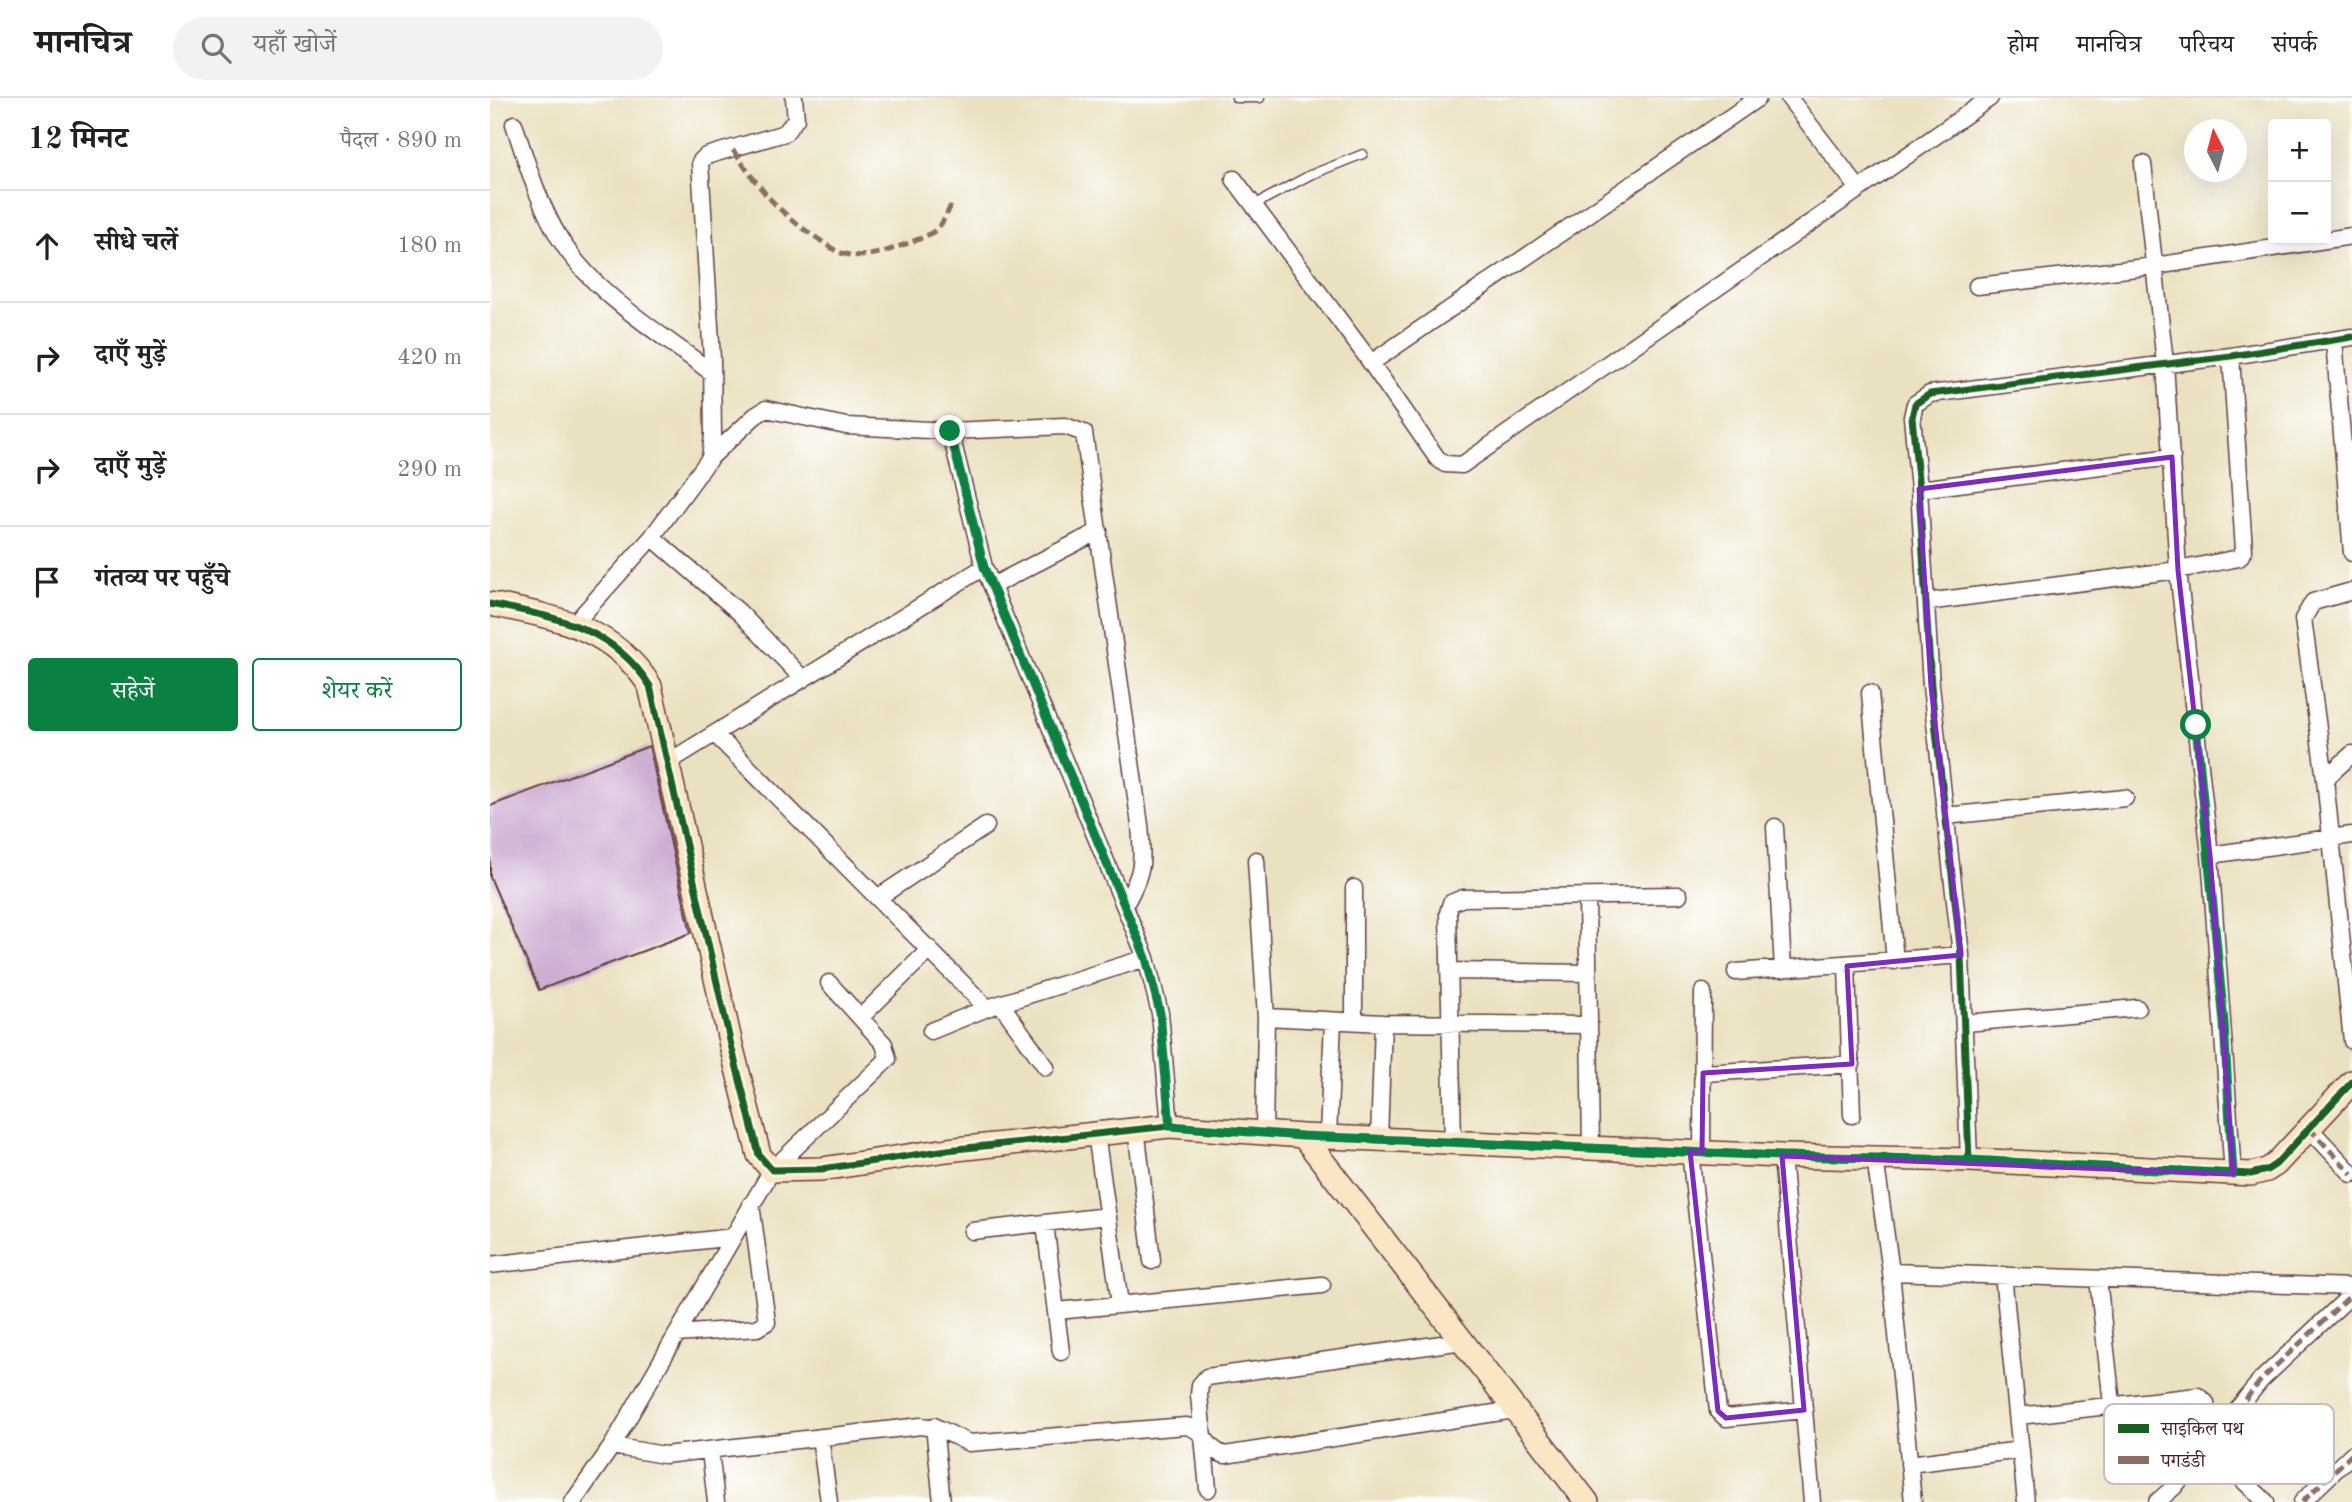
<!DOCTYPE html>
<html lang="hi">
<meta charset="utf-8">
<style>
:root{--surface:#fff;--page:#f2f2f2;--text:#202124;--muted:#757577;--line:#e0e0e0;--accent:#0b8043}
body{margin:0;font-family:"Old Standard TT","Noto Serif Devanagari",serif;background:var(--page);color:var(--text)}
.controls{position:absolute;right:21px;top:21px;display:grid;overflow:hidden;border-radius:7px;box-shadow:0 7px 28px #0002}
.controls button{width:63px;height:63px;display:grid;place-items:center;padding:0;border:0;border-bottom:2px solid var(--line);background:var(--surface);color:var(--text);font:35px sans-serif}
.compass{position:absolute;left:1694px;top:21px;width:63px;height:63px;border-radius:50%;background:var(--surface);box-shadow:0 7px 28px #0002;rotate:354deg}
.stop{position:absolute;width:21px;height:21px;margin:-16px;border:5px solid #0b8043;border-radius:50%;background:#fff}
.stop.end{background:#0b8043;border-color:#fff;box-shadow:0 2px 7px #0008}
.list{margin:0;padding:0;list-style:none}
h2{display:flex;justify-content:space-between;align-items:center;height:91px;margin:0;padding:0 28px;font-size:30px}
h2 small{font-size:23px;font-weight:400;color:var(--muted)}
.list li{display:grid;grid-template-columns:46px 1fr auto;gap:21px;align-items:center;box-sizing:border-box;height:112px;padding:0 28px;border-top:2px solid var(--line)}
.list b{display:block;font-size:26px;white-space:nowrap}
.list em{font-size:23px;font-style:normal;color:var(--muted)}
.actions{display:flex;gap:14px;padding:21px 28px}
.actions a{flex:1;padding:16px 0;border:2px solid var(--accent);border-radius:7px;text-align:center;font-size:24px;color:var(--accent)}
.actions .main{background:var(--accent);color:#fff}
.icon{flex:none;width:38px;height:38px;fill:none;stroke:currentColor;stroke-width:2;stroke-linecap:round;stroke-linejoin:round}
.map{position:relative;flex:none;width:1862px;height:1404px;overflow:hidden}
header{display:flex;align-items:center;gap:42px;box-sizing:border-box;height:98px;padding:0 35px;background:var(--surface);border-bottom:2px solid var(--line)}
header strong{font-size:33px}
nav{display:flex;gap:38px;margin-inline-start:auto;font-size:24px}
.search{width:490px;height:63px;background:var(--page);display:flex;align-items:center;gap:18px;box-sizing:border-box;padding:0 24px;border-radius:38px;color:var(--muted);font-size:26px}
main{display:flex}
aside{flex:1;background:var(--surface)}
.map>svg:first-child{display:block}
.building{fill:#ceafd3}
.lines{fill:none;stroke-linecap:round;stroke-linejoin:round}
.lane-casing{stroke:#623c41;stroke-width:11}
.street-casing{stroke:#623c41;stroke-width:19}
.secondary-casing{stroke:#623c41;stroke-width:26}
.lane{stroke:#fff;stroke-width:8}
.street{stroke:#fff;stroke-width:16}
.secondary{stroke:#fbe6c4;stroke-width:23}
.quiet{stroke:#8d6e63;stroke-width:5;stroke-dasharray:10 5;stroke-linecap:butt}
.cycleway-casing{stroke:#fff;stroke-width:11}
.cycleway{stroke:#1b5e20;stroke-width:7}
.route{stroke:#0b8043;stroke-width:9}
.marked{fill:none;stroke:#7b2cbf;stroke-width:5;stroke-linejoin:round}
.key{fill:#fff;stroke:#c9bcbf;stroke-width:2}
.key-label{font-size:19px;fill:#4a1f2b}
</style>
<header>
<strong>मानचित्र</strong>
<div class="search"><svg class="icon" aria-label="search" viewBox="0 0 24 24"><circle cx="10" cy="10" r="6"/><path d="M15 15l6 6"/></svg>यहाँ खोजें</div>
<nav><a>होम</a><a>मानचित्र</a><a>परिचय</a><a>संपर्क</a></nav>
</header>
<main>
<aside>
<h2>12 मिनट<small>पैदल · 890 m</small></h2>
<ul class="list">
<li><svg class="icon" aria-label="ahead" viewBox="0 0 24 24"><path d="M12 20V5M6 11l6-6 6 6"/></svg><div><b>सीधे चलें</b></div><em>180 m</em></li>
<li><svg class="icon" aria-label="right" viewBox="0 0 24 24"><path d="M7 20v-9h11M14 6l5 5-5 5"/></svg><div><b>दाएँ मुड़ें</b></div><em>420 m</em></li>
<li><svg class="icon" aria-label="right" viewBox="0 0 24 24"><path d="M7 20v-9h11M14 6l5 5-5 5"/></svg><div><b>दाएँ मुड़ें</b></div><em>290 m</em></li>
<li><svg class="icon" aria-label="arrive" viewBox="0 0 24 24"><path d="M6 21V4h12l-3 4 3 4H6"/></svg><div><b>गंतव्य पर पहुँचे</b></div></li>
</ul>
<div class="actions"><a class="main">सहेजें</a><a>शेयर करें</a></div>
</aside>
<div class="map">
<svg width="1862" height="1404" viewBox="0 0 1862 1404">
<rect width="100%" height="100%" fill="#fff"/>
<filter id="ink" filterUnits="userSpaceOnUse"><feTurbulence type="fractalNoise" baseFrequency=".0143" numOctaves="2"/><feDisplacementMap in="SourceGraphic" scale="14" xChannelSelector="R" yChannelSelector="G"/><feConvolveMatrix kernelMatrix="1 2 1 2 8 2 1 2 1" color-interpolation-filters="sRGB"/></filter>
<filter id="wash" filterUnits="userSpaceOnUse"><feTurbulence type="fractalNoise" baseFrequency=".00686" numOctaves="4" result="noise"/><feDisplacementMap in="SourceGraphic" scale="28" xChannelSelector="R" yChannelSelector="G"/><feGaussianBlur stdDeviation="1.57" result="paint"/><feColorMatrix in="noise" values="0 0 0 0 0 0 0 0 0 0 0 0 0 0 0 0 0 1.4 0 .05"/><feComposite in="paint" operator="in"/></filter>
<g filter="url(#wash)">
<rect width="100%" height="100%" fill="#eae1c0"/>
<g id="blocks">
<path class="building" d="M159 648 201 835 49 892 0 779V708Z"/>
</g>
</g>
<g filter="url(#ink)">
<use href="#blocks" fill-opacity="0" stroke="#623c41" stroke-width="2"/>
<g class="lines">
<defs>
<path id="lane" d="M746 0H770
M764 107 820 77 873 56"/>
<path id="street" d="M1299 0 1369 91
M24 26C37 65 48 105 70 141 104 197 171 235 222 275
M1653 66 1675 265 1688 472 1720 757 1743 1076
M744 81 874 255 947 360 955 366 972 367 1500 0
M1487 188 1665 168 1862 138
M1844 242 1862 455
M881 265 1268 0
M460 333 494 469 656 860 670 915 680 1028
M220 360 265 318 276 311 356 328 460 333 575 328 594 335 650 727C653 764 654 772 636 805
M1429 391 1682 359
M162 439 249 514 313 581
M502 488 609 433
M1862 493 1823 504 1813 521 1835 681 1862 943
M1436 504 1688 472 1749 460 1754 452 1741 258
M85 525 162 439 220 360 223 337 222 261 210 64 216 58 295 35 306 21 304 0
M1380 595 1405 863
M225 636 497 910
M177 665 494 469
M1835 681 1862 656
M1455 718 1635 700
M1285 729 1293 871
M1720 757 1862 737
M766 762 776 919
M389 799 496 728
M1097 800 1101 1048
M1357 868 1362 1017
M959 873 1098 875
M1246 874 1471 857
M511 906 556 969
M372 918 440 851
M864 923V790
M1475 925 1647 910
M441 933 497 910 656 860
M1213 975 1362 966
M646 1030 662 1163
M1819 1030 1862 1076
M606 1035 630 1206
M774 1035 776 919 893 925 1098 927
M838 1038 843 923
M889 1041 893 925
M963 1044 958 815 961 805 973 800 1189 797
M1200 1053 1228 1313 1236 1320 1314 1312
M1212 1054 1213 894
M1292 1058 1322 1404
M1385 1060 1401 1174 1423 1404
M1479 1062 1471 857 1441 588 1429 391 1422 319 1425 306 1440 296 1741 258 1862 239
M555 1126 571 1254
M482 1133 618 1118
M0 1167 243 1139
M1401 1174 1862 1189
M1513 1177 1536 1404
M1608 1181 1622 1306
M567 1213 832 1187
M187 1236 267 1230 277 1224 261 1106
M1528 1318 1708 1298 1716 1305 1718 1349 1776 1404
M444 1328 452 1404
M330 1339 339 1404
M122 1348 174 1357 431 1328 450 1331 479 1345 696 1328C715 1331 716 1352 735 1357L1024 1312
M220 1353 226 1404
M1419 1366 1531 1352
M718 1391 709 1297 710 1287 717 1279 973 1243
M83 1404 122 1348 282 1072 398 961 394 946 339 885
M1667 1404 1684 1389 1771 1282 1862 1196
M1812 1404 1862 1356"/>
<path id="secondary" d="M0 506C64 519 122 528 160 588L241 947 269 1057 282 1072 332 1071 457 1052 680 1028 813 1038 1292 1058 1479 1062 1761 1076 1777 1072 1786 1066 1862 984
M813 1038 1097 1404"/>
</defs>
<use href="#lane" class="lane-casing"/>
<use href="#street" class="street-casing"/>
<use href="#secondary" class="secondary-casing"/>
<use href="#lane" class="lane"/>
<use href="#street" class="street"/>
<use href="#secondary" class="secondary"/>
<path class="quiet" d="M243 52C269 90 288 115 327 140 336 146 345 154 355 156 375 161 395 154 413 147 443 136 450 135 462 104
M1819 1030 1862 1076
M1718 1349 1771 1282 1862 1196
M1812 1404 1862 1356"/>
<defs>
<path id="cycleway" d="M0 506C64 519 122 528 160 588L241 947 269 1057 282 1072 332 1071 457 1052 680 1028 813 1038 1292 1058 1479 1062 1761 1076 1777 1072 1786 1066 1862 984
M1479 1062 1471 857 1441 588 1429 391 1422 319 1425 306 1440 296 1741 258 1862 239"/>
</defs>
<use href="#cycleway" class="cycleway-casing"/>
<use href="#cycleway" class="cycleway"/>
</g>
</g>
<g class="lines" filter="url(#ink)">
<path class="route" d="M460 333 494 469 656 860 670 915 680 1028 813 1038 1292 1058 1479 1062 1743 1076 1734 925 1706 627"/>
</g>
<path class="marked" d="M1682 359 1688 472 1720 757 1743 1076 1292 1058 1314 1312 1236 1320 1228 1313 1200 1053 1212 1054 1213 975 1362 966 1357 868 1471 857 1441 588 1429 391Z"/>
<rect x="1614" y="1306" width="230" height="80" rx="10" class="key"/>
<rect x="1628" y="1326" width="31" height="9" fill="#1b5e20"/>
<rect x="1628" y="1358" width="31" height="8" fill="#8d6e63"/>
<g class="key-label">
<text x="1671" y="1337">साइकिल पथ</text>
<text x="1671" y="1369">पगडंडी</text>
</g>
</svg>
<div class="controls">
<button>+</button>
<button>−</button>
</div>
<svg class="compass" viewBox="-18 -18 36 36"><path d="M0-13l5 13h-10z" fill="#e53935"/><path d="M0 13l5-13h-10z" fill="#757577"/></svg>
<div class="stop" style="left:1706px;top:627px"></div>
<div class="stop end" style="left:460px;top:333px"></div>
</div>
</main>
